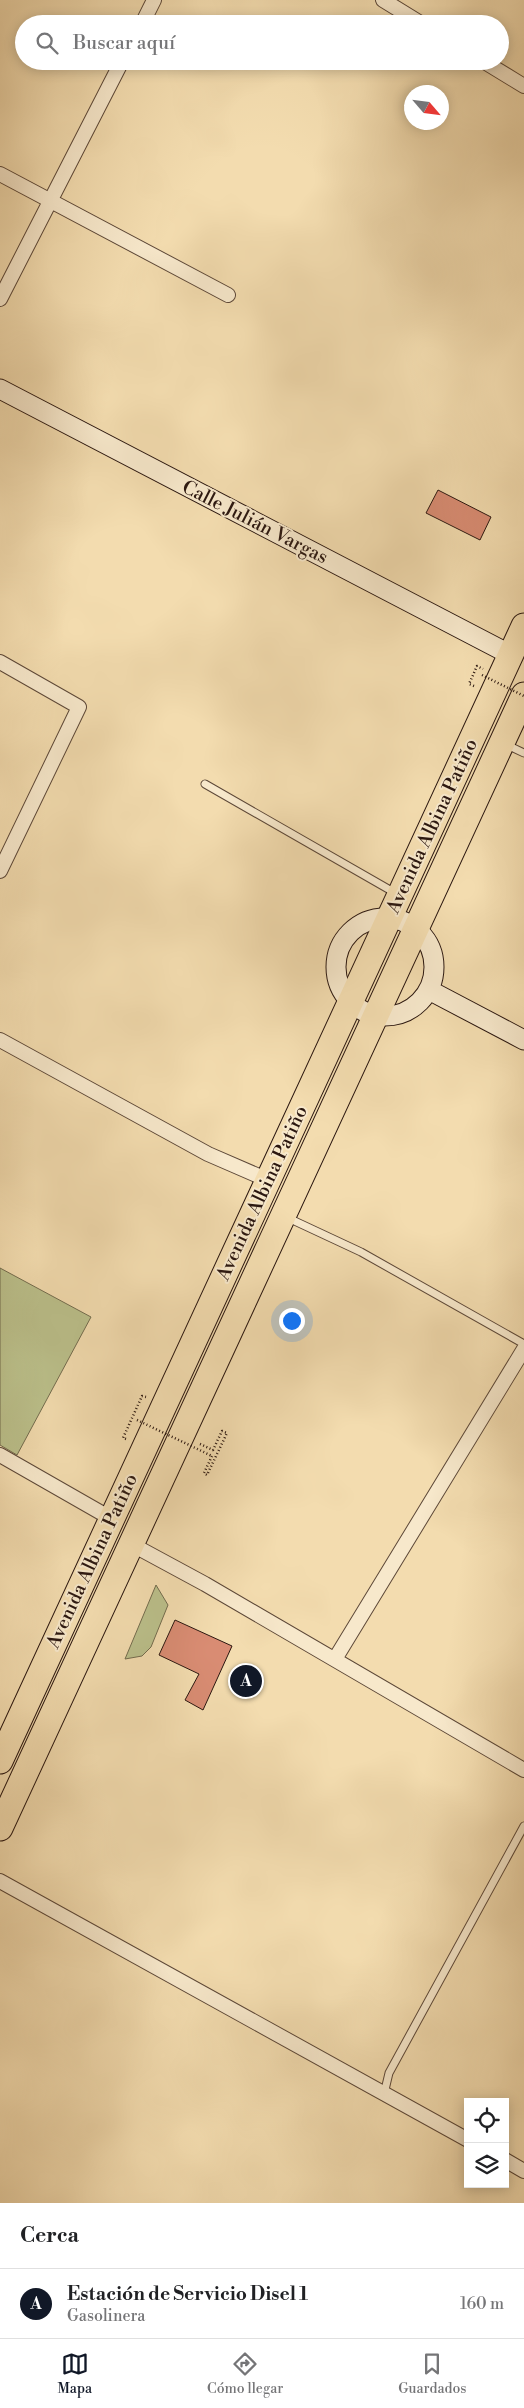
<!DOCTYPE html>
<html lang="es">
<meta charset="utf-8">
<style>
:root{--surface:#fff;--page:#f2f2f2;--text:#202124;--muted:#757577;--line:#e0e0e0;--accent:#111827}
body{margin:0;font-family:"Libre Bodoni",serif;background:var(--page);color:var(--text)}
.controls{position:absolute;right:15px;bottom:15px;display:grid;overflow:hidden;border-radius:0px;box-shadow:0 2px 12px #0003}
.controls button{width:45px;height:45px;display:grid;place-items:center;padding:0;border:0;border-bottom:1px solid var(--line);background:var(--surface);color:var(--text);font:25px sans-serif}
.compass{position:absolute;left:404px;top:85px;width:45px;height:45px;border-radius:50%;background:var(--surface);box-shadow:0 2px 12px #0003;rotate:118deg}
.you{position:absolute;left:291px;top:1320px;width:18px;height:18px;margin:-12px;border:4px solid #fff;border-radius:50%;background:#1a73e8;box-shadow:0 0 0 8px #1a73e833}
.badge{display:grid;place-items:center;width:32px;height:32px;border-radius:50%;background:var(--accent);color:#fff;font-size:16px;font-weight:700}
.pin{position:absolute;translate:-50% -50%;border:2px solid #fff;box-shadow:0 1px 5px #0006}
.list{margin:0;padding:0;list-style:none}
h2{display:flex;justify-content:space-between;align-items:center;height:65px;margin:0;padding:0 20px;font-size:21px}
h2 small{font-size:16px;font-weight:400;color:var(--muted)}
.list li{display:grid;grid-template-columns:32px 1fr auto;gap:15px;align-items:center;box-sizing:border-box;height:70px;padding:0 20px;border-top:1px solid var(--line)}
.list b{display:block;font-size:19px;white-space:nowrap}
.list p{margin:0;font-size:16px;white-space:nowrap;color:var(--muted)}
.list em{font-size:16px;font-style:normal;color:var(--muted)}
.icon{flex:none;width:28px;height:28px;fill:none;stroke:currentColor;stroke-width:2;stroke-linecap:round;stroke-linejoin:round}
.map{position:relative;flex:none;width:524px;height:2203px;overflow:hidden}
.search{position:absolute;background:var(--surface);box-shadow:0 2px 12px #0003;left:15px;right:15px;top:15px;height:55px;display:flex;align-items:center;gap:12px;box-sizing:border-box;padding:0 18px;border-radius:28px;color:var(--muted);font-size:19px}
.sheet{height:135px;background:var(--surface)}
nav{display:flex;justify-content:space-around;align-items:center;box-sizing:border-box;height:70px;border-top:1px solid var(--line);background:var(--surface);font-size:14px;color:var(--muted)}
nav a{display:grid;justify-items:center;gap:2px}
nav .on{color:var(--accent)}
.map>svg:first-child{display:block}
.green{fill:#bbc08b;stroke:#736c4e}
.building{fill:#d98c73;stroke:#2b1710}
.lines{fill:none;stroke-linecap:round;stroke-linejoin:round}
.lane-casing{stroke:#5d4838;stroke-width:9}
.street-casing{stroke:#5d4838;stroke-width:16}
.secondary-casing{stroke:#2b1710;stroke-width:21}
.highway-casing{stroke:#2b1710;stroke-width:27}
.path{stroke:#2b1710;stroke-width:2.5;stroke-dasharray:1 2.5;stroke-linecap:butt}
.lane{stroke:#f7e8cb;stroke-width:7}
.street{stroke:#f7e8cb;stroke-width:14}
.secondary{stroke:#f7e8cb;stroke-width:19}
.highway{stroke:#f3dcaf;stroke-width:25}
.path-bridge{stroke:#2b1710;stroke-width:2.5;stroke-dasharray:1 2.5;stroke-linecap:butt}
.labels{text-anchor:middle;dominant-baseline:central;stroke-width:4;stroke-linejoin:round;paint-order:stroke}
.street-label{font-size:19px;fill:#2b1710;stroke:#f7e8cb}
</style>
<div class="map">
<svg width="524" height="2203" viewBox="0 0 524 2203">
<rect width="100%" height="100%" fill="#f3dcaf"/>
<filter id="stains"><feTurbulence type="fractalNoise" baseFrequency=".004" numOctaves="4"/><feColorMatrix values="0 0 0 0 .2 0 0 0 0 .09 0 0 0 0 .02 0 0 0 .5 -.17"/></filter>
<radialGradient id="worn" r=".72"><stop offset=".6" stop-color="#630" stop-opacity="0"/><stop offset="1" stop-color="#630" stop-opacity=".3"/></radialGradient>
<path class="green" d="M0 1268 91 1317 17 1455 0 1445Z
M156 1585 168 1605 151 1647 142 1656 125 1659Z"/>
<path class="building" d="M438 490 491 517 480 540 426 513Z
M175 1620 232 1646 203 1710 185 1700 199 1674 159 1655Z"/>
<g class="lines">
<defs>
<path id="lane" d="M507 745 524 753
M205 784 397 894
M286 1217 361 1252 524 1344
M384 2094 389 2073 524 1826"/>
<path id="street" d="M383 0 422 24
M142 24 154 0
M483 61 524 86
M0 174 228 295
M0 299 122 61
M0 662 79 707 0 871
M0 1040 208 1154 268 1180
M0 1455 112 1519
M131 1544 205 1584 524 1770
M335 1659 524 1349
M0 1881 468 2140
M505 2160 524 2171"/>
<path id="secondary" d="M0 389 511 655
M336 967a49 49 0 1 1 98 0a49 49 0 1 1-98 0Z
M429 990 524 1040"/>
<path id="highway" d="M0 1761 524 626
M0 1828 524 695"/>
</defs>
<use href="#lane" class="lane-casing"/>
<use href="#street" class="street-casing"/>
<use href="#secondary" class="secondary-casing"/>
<use href="#highway" class="highway-casing"/>
<path class="path" d="M474 686 469 684 477 666 483 669
M126 1439 123 1438 142 1396 146 1397
M200 1444 213 1450 222 1431 227 1433 207 1475 204 1473 212 1456"/>
<use href="#lane" class="lane"/>
<use href="#street" class="street"/>
<use href="#secondary" class="secondary"/>
<use href="#highway" class="highway"/>
<path class="path-bridge" d="M482 675 524 696
M137 1420 212 1456"/>
</g>
<g class="labels">
<g class="street-label">
<text transform="translate(255 522) rotate(27)">Calle Julián Vargas</text>
<text transform="translate(432 826) rotate(-65)">Avenida Albina Patiño</text>
<text transform="translate(262 1193) rotate(-65)">Avenida Albina Patiño</text>
<text transform="translate(92 1561) rotate(-65)">Avenida Albina Patiño</text>
</g>
</g>
<rect width="100%" height="100%" filter="url(#stains)"/>
<rect width="100%" height="100%" fill="url(#worn)"/>
</svg>
<div class="controls">
<button><svg class="icon" aria-label="locate" viewBox="0 0 24 24"><circle cx="12" cy="12" r="6"/><path d="M12 2v4M12 18v4M2 12h4M18 12h4"/></svg></button>
<button><svg class="icon" aria-label="layers" viewBox="0 0 24 24"><path d="M12 4l9 5-9 5-9-5zM3 14l9 5 9-5"/></svg></button>
</div>
<svg class="compass" viewBox="-18 -18 36 36"><path d="M0-13l5 13h-10z" fill="#e53935"/><path d="M0 13l5-13h-10z" fill="#757577"/></svg>
<div class="you"></div>
<div class="pin badge" style="left:246px;top:1681px">A</div>
<div class="search"><svg class="icon" aria-label="search" viewBox="0 0 24 24"><circle cx="10" cy="10" r="6"/><path d="M15 15l6 6"/></svg>Buscar aquí</div>
</div>
<section class="sheet">
<h2>Cerca<small></small></h2>
<ul class="list">
<li><span class="badge">A</span><div><b>Estación de Servicio Disel 1</b><p>Gasolinera</p></div><em>160 m</em></li>
</ul>
</section>
<nav>
<a class="on"><svg class="icon" aria-label="map" viewBox="0 0 24 24"><path d="M3 6l6-2 6 2 6-2v14l-6 2-6-2-6 2zM9 4v14M15 6v14"/></svg>Mapa</a>
<a><svg class="icon" aria-label="directions" viewBox="0 0 24 24"><path d="M12 3l9 9-9 9-9-9zM9 14v-3h6M13 9l2 2-2 2"/></svg>Cómo llegar</a>
<a><svg class="icon" aria-label="saved" viewBox="0 0 24 24"><path d="M7 4h10v16l-5-4-5 4z"/></svg>Guardados</a>
</nav>
